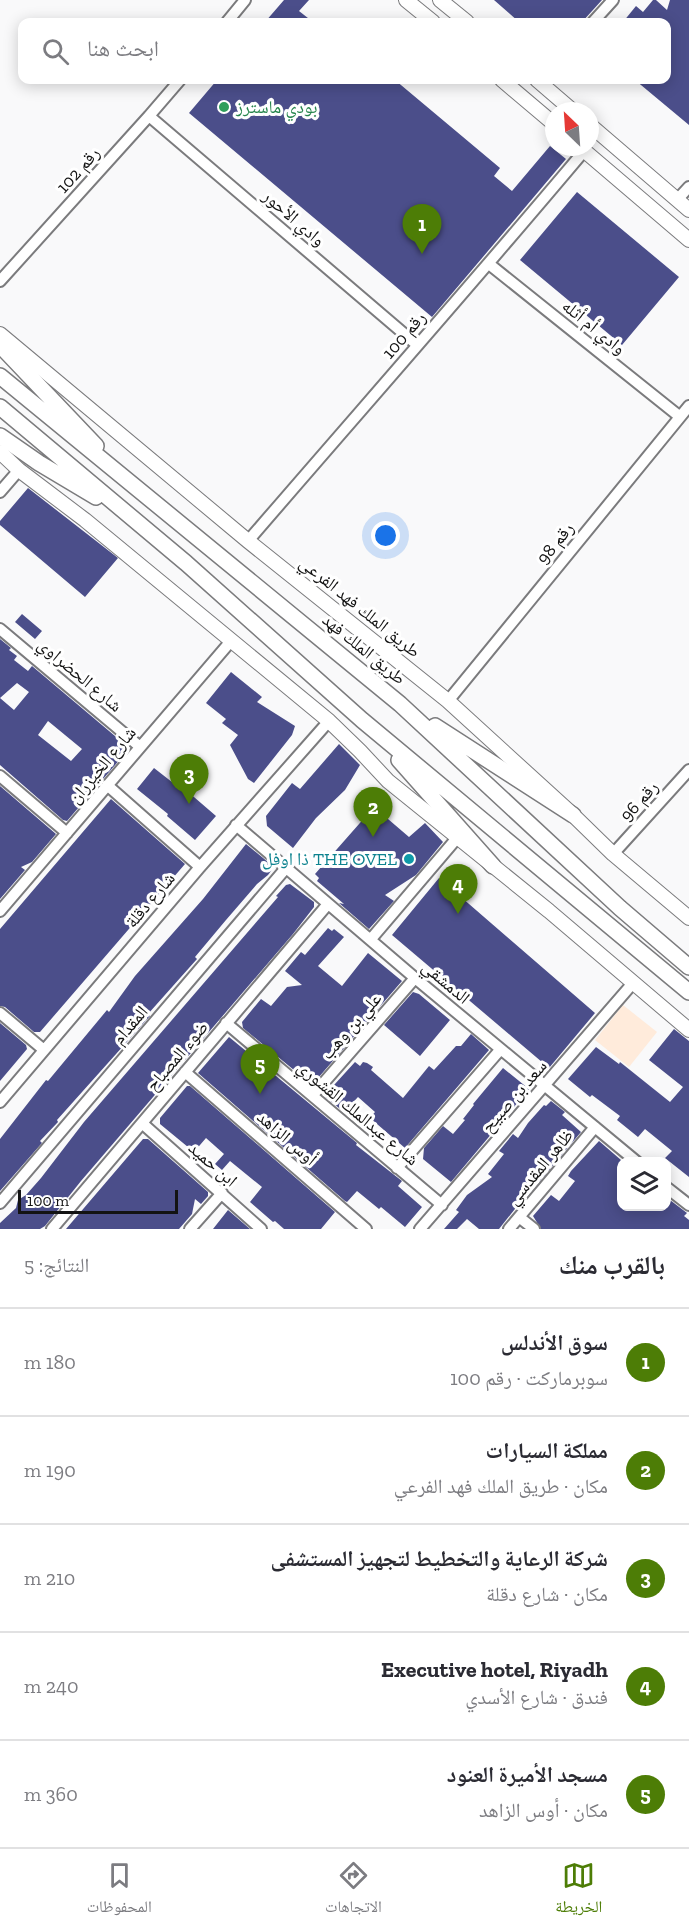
<!DOCTYPE html>
<html lang="ar">
<meta charset="utf-8">
<style>
:root{--surface:#fff;--page:#f7f7f7;--text:#2b2b33;--muted:#7c7c81;--line:#e1e1e2;--accent:#4d7d06}
body{margin:0;font-family:"Zilla Slab","Noto Naskh Arabic",serif;background:var(--page);color:var(--text);direction:rtl}
.controls{position:absolute;right:18px;bottom:18px;display:grid;overflow:hidden;border-radius:12px;box-shadow:0 3px 15px #0003}
.controls button{width:54px;height:54px;display:grid;place-items:center;padding:0;border:0;border-bottom:2px solid var(--line);background:var(--surface);color:var(--text);font:30px sans-serif}
.compass{position:absolute;left:545px;top:102px;width:54px;height:54px;border-radius:50%;background:var(--surface);box-shadow:0 3px 15px #0003;rotate:335deg}
.scale{position:absolute;left:18px;bottom:15px;width:160px;box-sizing:border-box;padding-left:6px;border:3px solid #131313;border-top:0;font-size:16px;line-height:21px;white-space:nowrap;color:#131313;-webkit-text-stroke:4px #fff;paint-order:stroke}
.you{position:absolute;left:386px;top:536px;width:21px;height:21px;margin:-15px;border:4px solid #fff;border-radius:50%;background:#1a73e8;box-shadow:0 0 0 9px #1a73e833}
.badge{display:grid;place-items:center;width:39px;height:39px;border-radius:50%;background:var(--accent);color:#fff;font-size:20px;font-weight:700}
.pin{position:absolute;translate:-50% -50px;filter:drop-shadow(0 2px 3px #0008)}
.pin::after{content:'';position:absolute;top:32px;width:21px;height:18px;background:inherit;clip-path:polygon(0 0,100% 0,50% 100%)}
.list{margin:0;padding:0;list-style:none}
h2{display:flex;justify-content:space-between;align-items:center;height:78px;margin:0;padding:0 24px;font-size:26px}
h2 small{font-size:20px;font-weight:400;color:var(--muted)}
.list li{display:grid;grid-template-columns:39px 1fr auto;gap:18px;align-items:center;box-sizing:border-box;height:108px;padding:0 24px;border-top:2px solid var(--line)}
.list b{display:block;font-size:22px;white-space:nowrap}
.list p{margin:0;font-size:20px;white-space:nowrap;color:var(--muted)}
.list em{font-size:20px;font-style:normal;color:var(--muted)}
.icon{flex:none;width:33px;height:33px;fill:none;stroke:currentColor;stroke-width:2;stroke-linecap:round;stroke-linejoin:round}
.map{position:relative;flex:none;width:689px;height:1229px;overflow:hidden;direction:ltr}
.search{position:absolute;background:var(--surface);box-shadow:0 3px 15px #0003;left:18px;right:18px;top:18px;height:66px;display:flex;align-items:center;gap:15px;box-sizing:border-box;padding:0 21px;border-radius:12px;color:var(--muted);font-size:22px}
.sheet{height:618px;background:var(--surface)}
nav{display:flex;justify-content:space-around;align-items:center;box-sizing:border-box;height:84px;border-top:2px solid var(--line);background:var(--surface);font-size:16px;color:var(--muted)}
nav a{display:grid;justify-items:center;gap:3px}
nav .on{color:var(--accent)}
.map>svg:first-child{display:block}
.industrial{fill:#ffebdb}
.building{fill:#4b4e8a;fill-rule:evenodd}
.lines{fill:none;stroke-linecap:round;stroke-linejoin:round}
.minor-casing{stroke:#7b7b7d;stroke-width:14}
.major-casing{stroke:#7b7b7d;stroke-width:16}
.highway-casing{stroke:#7b7b7d;stroke-width:18}
.minor{stroke:#fff;stroke-width:10}
.major{stroke:#fff;stroke-width:14}
.highway{stroke:#fff;stroke-width:15}
.leisure-dot{fill:#2e9e5b;stroke:#fff;stroke-width:2}
.culture-dot{fill:#0f9aa8;stroke:#fff;stroke-width:2}
.labels{text-anchor:middle;dominant-baseline:central;stroke-width:6;stroke-linejoin:round;paint-order:stroke}
.leisure-label{font-size:18px;fill:#27864d;stroke:#fff;text-anchor:start}
.street-label{font-size:18px;fill:#131313;stroke:#fff}
.culture-label{font-size:18px;fill:#0d838f;stroke:#fff;text-anchor:end}
</style>
<div class="map">
<svg width="689" height="1229" viewBox="0 0 689 1229">
<rect width="100%" height="100%" fill="#f9f9fa"/>
<path class="industrial" d="M623 1005 657 1032 629 1067 595 1040Z"/>
<path class="building" d="M284 0H309L299 11 313 22H265Z
M494 0H602L582 22H519Z
M653 0H656L667 10 670 0H689V125L635 80H666V22H623L636 6 643 12Z
M217 80H395L500 168 494 176 512 191 550 146 566 159 432 317 189 113Z
M577 192 679 277 622 345 520 260Z
M28 488 118 558 85 597 0 525V521Z
M22 614 42 631 35 639 15 622Z
M0 639 11 648 9 650 17 656 14 660 28 671 32 666 128 747V750L67 821 63 820 0 765ZM17 683 29 692 14 710 0 698ZM48 721 82 749 71 761 38 735Z
M231 672 262 697 257 702 295 726 292 735 254 783 248 779 230 745 238 735 222 723 226 719 206 703Z
M339 744 360 765 345 790 316 818 293 848 267 826 266 816 292 783 300 789Z
M154 768 186 793 187 791 216 816 195 840 167 816 168 814 137 789Z
M0 786 56 834 32 862 21 867 25 870 0 899Z
M111 799 185 864 40 1032H34L5 1007 0 1006V929Z
M374 807 409 837 425 823 443 842 416 875 385 895 394 901 369 929 339 903 344 904 317 881 319 878 315 874Z
M246 844 274 867 268 875 257 884 226 920 195 957 197 959 148 1014 150 1016 57 1120 58 1122 40 1141 42 1143 0 1191V1139L46 1080 48 1081 107 1010 109 1012 135 976 203 899Z
M439 878 595 1013 549 1068 392 935Z
M290 884 314 902V907L293 934 81 1181 45 1226 40 1229H0V1223L16 1208 18 1200 26 1195 41 1178 84 1122 278 897 276 896 286 885Z
M328 928 332 931 334 929 344 937 318 966 342 986 368 953 402 981 312 1085 243 1028 242 1022 261 999 271 1006 287 987 302 985 285 971 301 952 305 955Z
M413 992 419 994 450 1020 420 1056 384 1025Z
M0 1023 26 1045 27 1049 0 1081Z
M674 1029 689 1041V1177L665 1158 672 1151 645 1129 638 1137 617 1120 620 1116 592 1095 590 1097 568 1079 596 1047 619 1064 620 1062 670 1102 683 1087 649 1060Z
M471 1034 489 1050 405 1148 370 1118 375 1112 358 1097 344 1112 324 1096 355 1062 360 1066 363 1062 367 1063 373 1067 371 1070 403 1098 429 1066 434 1070 456 1046H461Z
M229 1037 357 1143 356 1145 402 1181 398 1186 422 1207 405 1227 381 1207 379 1209 357 1191 347 1202 345 1201 198 1073Z
M503 1068 529 1089 451 1182 423 1159 424 1148 443 1126 453 1134 465 1120 463 1119 474 1105 473 1104Z
M187 1086H190L335 1212 321 1229H284L275 1221 273 1222 250 1202 262 1187 230 1161 222 1170 215 1164 224 1154 206 1138 194 1152 160 1124V1118Z
M551 1101 565 1112 562 1115 581 1132 539 1182 537 1181 499 1229H479L467 1219 457 1229H444L459 1212 456 1210 467 1195 492 1177 488 1174 504 1154 499 1151 513 1134 518 1138 528 1123 544 1105 546 1106Z
M143 1139H148L208 1192V1196L201 1204 195 1199 192 1214 179 1229H66Z
M599 1141 621 1160V1206H666V1197L687 1213 684 1216 689 1220V1229H541L533 1216 551 1195 559 1201 575 1181 568 1176 571 1171Z
M228 1210 250 1229H213Z"/>
<g class="lines">
<defs>
<path id="minor" d="M227 22 245 0
M593 22 613 0
M149 116 416 344
M677 200 689 187
M489 264 679 416
M0 281 149 116 180 80
M0 492 19 470
M248 541C360 411 474 282 584 151
M0 629 139 746
M448 701 689 406
M0 776 67 833
M107 785 200 867
M236 825 415 978 637 1162
M613 854 689 770
M0 911 231 641
M371 939 457 838
M0 1013 44 1050
M226 1023 442 1205
M185 1072 366 1229
M313 1095 415 978
M0 1102 200 867 329 721
M143 1124 261 1229
M397 1168 500 1050
M666 1187 689 1205
M0 1203 286 868
M519 1217 534 1229
M52 1229 328 904
M190 1229 222 1193
M420 1229 633 983
M509 1229 595 1127"/>
<path id="major" d="M406 0 433 22
M440 0 467 22
M502 80 554 124
M537 80 573 111
M590 125 689 210
M580 147 689 240
M0 334 248 541 448 701 573 815 613 854 689 918
M0 452 19 470 85 520 329 721 360 751 388 781 549 911 689 1030"/>
<path id="highway" d="M0 345 96 446
M0 376 400 704 620 908 689 967
M0 407 186 563 362 720 689 992
M0 436 39 463 96 497
M435 726 573 815
M399 760 493 866"/>
</defs>
<use href="#minor" class="minor-casing"/>
<use href="#major" class="major-casing"/>
<use href="#highway" class="highway-casing"/>
<use href="#minor" class="minor"/>
<use href="#major" class="major"/>
<use href="#highway" class="highway"/>
</g>
<circle class="leisure-dot" cx="224" cy="107" r="6"/>
<circle class="culture-dot" cx="409" cy="859" r="6"/>
<g class="labels">
<g class="leisure-label">
<text x="236" y="107">بودي ماسترز</text>
</g>
<g class="street-label">
<text transform="translate(78 170) rotate(-48)">رقم 102</text>
<text transform="translate(294 218) rotate(41)">وادي الأحور</text>
<text transform="translate(594 327) rotate(39)">وادي أم أثله</text>
<text transform="translate(404 335) rotate(-49)">رقم 100</text>
<text transform="translate(555 543) rotate(-51)">رقم 98</text>
<text transform="translate(360 607) rotate(39)">طريق الملك فهد الفرعي</text>
<text transform="translate(364 649) rotate(39)">طريق الملك فهد</text>
<text transform="translate(80 675) rotate(40)">شارع الحضراوي</text>
<text transform="translate(102 765) rotate(-50)">شارع الخيزران</text>
<text transform="translate(639 801) rotate(-48)">رقم 96</text>
<text transform="translate(150 900) rotate(-50)">شارع دقلة</text>
<text transform="translate(446 982) rotate(40)">الدمشقي</text>
<text transform="translate(130 1025) rotate(-50)">المقدام</text>
<text transform="translate(351 1026) rotate(-49)">علي بن وهب</text>
<text transform="translate(177 1056) rotate(-50)">ضوء المصباح</text>
<text transform="translate(514 1096) rotate(-49)">سعد بن صبيح</text>
<text transform="translate(358 1113) rotate(40)">شارع عبدالملك القشوري</text>
<text transform="translate(287 1138) rotate(41)">أوس الزاهد</text>
<text transform="translate(213 1164) rotate(41)">ابن حميد</text>
<text transform="translate(540 1167) rotate(-50)">ظاهر المقدسي</text>
</g>
<g class="culture-label">
<text x="397" y="859">ذا اوفل THE OVEL</text>
</g>
</g>
</svg>
<div class="controls">
<button><svg class="icon" aria-label="layers" viewBox="0 0 24 24"><path d="M12 4l9 5-9 5-9-5zM3 14l9 5 9-5"/></svg></button>
</div>
<svg class="compass" viewBox="-18 -18 36 36"><path d="M0-13l5 13h-10z" fill="#e53935"/><path d="M0 13l5-13h-10z" fill="#7c7c81"/></svg>
<div class="scale">100 m</div>
<div class="you"></div>
<div class="pin badge" style="left:422px;top:254px">1</div>
<div class="pin badge" style="left:373px;top:837px">2</div>
<div class="pin badge" style="left:189px;top:804px">3</div>
<div class="pin badge" style="left:458px;top:914px">4</div>
<div class="pin badge" style="left:260px;top:1094px">5</div>
<div class="search"><svg class="icon" aria-label="search" viewBox="0 0 24 24"><circle cx="10" cy="10" r="6"/><path d="M15 15l6 6"/></svg>ابحث هنا</div>
</div>
<section class="sheet">
<h2>بالقرب منك<small>النتائج: 5</small></h2>
<ul class="list">
<li><span class="badge">1</span><div><b>سوق الأندلس</b><p>سوبرماركت · رقم 100</p></div><em>180 m</em></li>
<li><span class="badge">2</span><div><b>مملكة السيارات</b><p>مكان · طريق الملك فهد الفرعي</p></div><em>190 m</em></li>
<li><span class="badge">3</span><div><b>شركة الرعاية والتخطيط لتجهيز المستشفى</b><p>مكان · شارع دقلة</p></div><em>210 m</em></li>
<li><span class="badge">4</span><div><b>Executive hotel, Riyadh</b><p>فندق · شارع الأسدي</p></div><em>240 m</em></li>
<li><span class="badge">5</span><div><b>مسجد الأميرة العنود</b><p>مكان · أوس الزاهد</p></div><em>360 m</em></li>
</ul>
</section>
<nav>
<a class="on"><svg class="icon" aria-label="map" viewBox="0 0 24 24"><path d="M3 6l6-2 6 2 6-2v14l-6 2-6-2-6 2zM9 4v14M15 6v14"/></svg>الخريطة</a>
<a><svg class="icon" aria-label="directions" viewBox="0 0 24 24"><path d="M12 3l9 9-9 9-9-9zM9 14v-3h6M13 9l2 2-2 2"/></svg>الاتجاهات</a>
<a><svg class="icon" aria-label="saved" viewBox="0 0 24 24"><path d="M7 4h10v16l-5-4-5 4z"/></svg>المحفوظات</a>
</nav>
